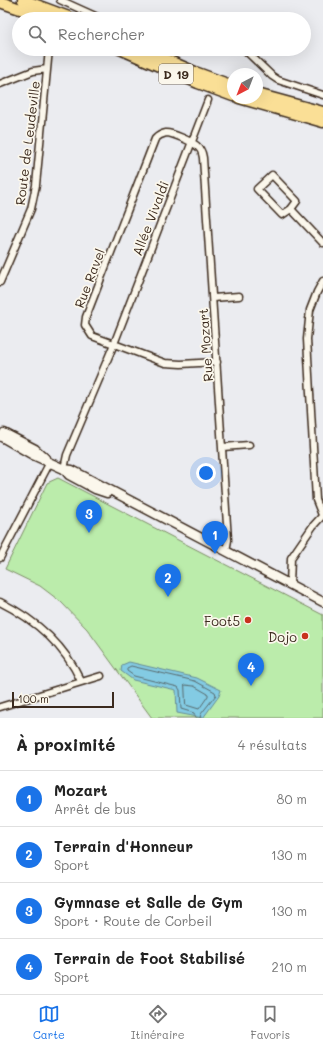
<!DOCTYPE html>
<html lang="fr">
<meta charset="utf-8">
<style>
:root{--surface:#fff;--page:#f2f2f2;--text:#222;--muted:#767676;--line:#e0e0e0;--accent:#1a73e8}
body{margin:0;font-family:Mali,sans-serif;background:var(--page);color:var(--text)}
.compass{position:absolute;left:227px;top:68px;width:36px;height:36px;border-radius:50%;background:var(--surface);box-shadow:0 4px 16px #0002;rotate:222deg}
.scale{position:absolute;left:12px;bottom:10px;width:102px;box-sizing:border-box;padding-left:4px;border:2px solid #3b2a1e;border-top:0;font-size:11px;line-height:14px;white-space:nowrap;color:#3b2a1e;-webkit-text-stroke:3px #fbf7ec;paint-order:stroke}
.you{position:absolute;left:206px;top:473px;width:14px;height:14px;margin:-10px;border:3px solid #fff;border-radius:50%;background:#1a73e8;box-shadow:0 0 0 6px #1a73e833}
.badge{display:grid;place-items:center;width:26px;height:26px;border-radius:50%;background:var(--accent);color:#fff;font-size:13px;font-weight:700}
.pin{position:absolute;translate:-50% -33px;filter:drop-shadow(0 1px 2px #0008)}
.pin::after{content:'';position:absolute;top:21px;width:14px;height:12px;background:inherit;clip-path:polygon(0 0,100% 0,50% 100%)}
.list{margin:0;padding:0;list-style:none}
h2{display:flex;justify-content:space-between;align-items:center;height:52px;margin:0;padding:0 16px;font-size:17px}
h2 small{font-size:13px;font-weight:400;color:var(--muted)}
.list li{display:grid;grid-template-columns:26px 1fr auto;gap:12px;align-items:center;box-sizing:border-box;height:56px;padding:0 16px;border-top:1px solid var(--line)}
.list b{display:block;font-size:15px;white-space:nowrap}
.list p{margin:0;font-size:13px;white-space:nowrap;color:var(--muted)}
.list em{font-size:13px;font-style:normal;color:var(--muted)}
.icon{flex:none;width:22px;height:22px;fill:none;stroke:currentColor;stroke-width:2;stroke-linecap:round;stroke-linejoin:round}
.map{position:relative;flex:none;width:323px;height:718px;overflow:hidden}
.search{position:absolute;background:var(--surface);box-shadow:0 4px 16px #0002;left:12px;right:12px;top:12px;height:44px;display:flex;align-items:center;gap:10px;box-sizing:border-box;padding:0 14px;border-radius:22px;color:var(--muted);font-size:15px}
.sheet{height:276px;background:var(--surface)}
nav{display:flex;justify-content:space-around;align-items:center;box-sizing:border-box;height:56px;border-top:1px solid var(--line);background:var(--surface);font-size:11px;color:var(--muted)}
nav a{display:grid;justify-items:center;gap:2px}
nav .on{color:var(--accent)}
.map>svg:first-child{display:block}
.green{fill:#bbecab;stroke:#7b8b64}
.water{fill:#83cbe3;stroke:#668b94}
.lines{fill:none;stroke-linecap:round;stroke-linejoin:round}
.shore{stroke:#586a6d;stroke-width:1}
.minor-casing{stroke:#3b2a1e;stroke-width:9}
.tertiary-casing{stroke:#3b2a1e;stroke-width:11}
.primary-casing{stroke:#3b2a1e;stroke-width:13}
.minor{stroke:#fbf7ec;stroke-width:6}
.tertiary{stroke:#fbf7ec;stroke-width:8}
.primary{stroke:#fadf96;stroke-width:10}
.poi-dot{fill:#c8321e;stroke:#fbf7ec;stroke-width:1.5}
.labels{text-anchor:middle;dominant-baseline:central;stroke-width:3.5;stroke-linejoin:round;paint-order:stroke}
.shield{fill:#fbf7ec;stroke:#75685c;stroke-width:1}
.shield-label{font-size:12px;font-weight:bold;fill:#3b2a1e}
.street-label{font-size:13px;fill:#3b2a1e;stroke:#fbf7ec}
.poi-label{font-size:13px;fill:#3b2a1e;stroke:#fbf7ec;text-anchor:end}
</style>
<div class="map">
<svg width="323" height="718" viewBox="0 0 323 718">
<rect width="100%" height="100%" fill="#ebecf0"/>
<filter id="ink" filterUnits="userSpaceOnUse"><feTurbulence type="fractalNoise" baseFrequency=".025" numOctaves="2"/><feDisplacementMap in="SourceGraphic" scale="8" xChannelSelector="R" yChannelSelector="G"/><feConvolveMatrix kernelMatrix="1 2 1 2 8 2 1 2 1" color-interpolation-filters="sRGB"/></filter>
<g filter="url(#ink)">
<path class="green" d="M58 478 323 615V718H152L87 629 61 602 40 586 5 569 47 483Z"/>
<path class="water" d="M129 662 197 678 221 690 219 696 203 718 177 713 176 690 133 680 121 671 122 665Z"/>
<g class="lines">
<path class="shore" d="M185 685 194 686 208 694V696L199 709 186 705Z
M196 718 194 713 181 709 180 690 178 687 134 676 127 671V668L131 666 195 681 215 692 216 695 201 714 200 718"/>
<defs>
<path id="minor" d="M60 0 102 19
M244 49 272 76 278 80 323 95
M0 84 33 71 47 69
M208 100 114 344 165 363 181 364 217 362
M272 175 297 201 291 209 282 215 257 189Z
M291 209 323 243
M0 282 31 209 36 185 39 154 49 49
M213 298 239 296
M223 447 249 445
M64 469 67 455 114 344 92 336 85 325 86 317 155 139C158 136 161 134 166 133 172 133 194 142 198 147 202 150 202 153 203 158L228 540 226 551
M322 515 316 500 307 339 310 310 317 292 323 281
M0 558 50 462
M290 585 291 558 313 526 323 515
M0 602C36 620 64 644 81 681
M0 707 101 676"/>
<path id="tertiary" d="M4 433 35 449 45 458
M0 436 33 455 64 469 69 475 95 489 107 493
M64 469 72 470 323 602"/>
<path id="primary" d="M23 0 74 19
M0 2 49 19
M120 49 198 83 233 96
M142 49 195 72 233 86
M257 94 323 112
M239 98 323 122"/>
</defs>
<use href="#minor" class="minor-casing"/>
<use href="#tertiary" class="tertiary-casing"/>
<use href="#primary" class="primary-casing"/>
<use href="#minor" class="minor"/>
<use href="#tertiary" class="tertiary"/>
<use href="#primary" class="primary"/>
</g>
</g>
<g class="poi-dot">
<circle cx="248" cy="620" r="4"/>
<circle cx="305" cy="636" r="4"/>
</g>
<g class="labels">
<rect class="shield" x="159" y="64" width="34" height="20" rx="3"/>
<g class="shield-label">
<text x="176" y="74">D 19</text>
</g>
<g class="street-label">
<text transform="translate(27 143) rotate(-83)">Route de Leudeville</text>
<text transform="translate(150 218) rotate(-69)">Allée Vivaldi</text>
<text transform="translate(89 278) rotate(-69)">Rue Ravel</text>
<text transform="translate(205 345) rotate(-94)">Rue Mozart</text>
</g>
<g class="poi-label">
<text x="240" y="620">Foot5</text>
<text x="297" y="636">Dojo</text>
</g>
</g>
</svg>
<svg class="compass" viewBox="-18 -18 36 36"><path d="M0-13l5 13h-10z" fill="#e53935"/><path d="M0 13l5-13h-10z" fill="#767676"/></svg>
<div class="scale">100 m</div>
<div class="you"></div>
<div class="pin badge" style="left:215px;top:554px">1</div>
<div class="pin badge" style="left:168px;top:597px">2</div>
<div class="pin badge" style="left:89px;top:533px">3</div>
<div class="pin badge" style="left:251px;top:686px">4</div>
<div class="search"><svg class="icon" aria-label="search" viewBox="0 0 24 24"><circle cx="10" cy="10" r="6"/><path d="M15 15l6 6"/></svg>Rechercher</div>
</div>
<section class="sheet">
<h2>À proximité<small>4 résultats</small></h2>
<ul class="list">
<li><span class="badge">1</span><div><b>Mozart</b><p>Arrêt de bus</p></div><em>80 m</em></li>
<li><span class="badge">2</span><div><b>Terrain d'Honneur</b><p>Sport</p></div><em>130 m</em></li>
<li><span class="badge">3</span><div><b>Gymnase et Salle de Gym</b><p>Sport · Route de Corbeil</p></div><em>130 m</em></li>
<li><span class="badge">4</span><div><b>Terrain de Foot Stabilisé</b><p>Sport</p></div><em>210 m</em></li>
</ul>
</section>
<nav>
<a class="on"><svg class="icon" aria-label="map" viewBox="0 0 24 24"><path d="M3 6l6-2 6 2 6-2v14l-6 2-6-2-6 2zM9 4v14M15 6v14"/></svg>Carte</a>
<a><svg class="icon" aria-label="directions" viewBox="0 0 24 24"><path d="M12 3l9 9-9 9-9-9zM9 14v-3h6M13 9l2 2-2 2"/></svg>Itinéraire</a>
<a><svg class="icon" aria-label="saved" viewBox="0 0 24 24"><path d="M7 4h10v16l-5-4-5 4z"/></svg>Favoris</a>
</nav>
